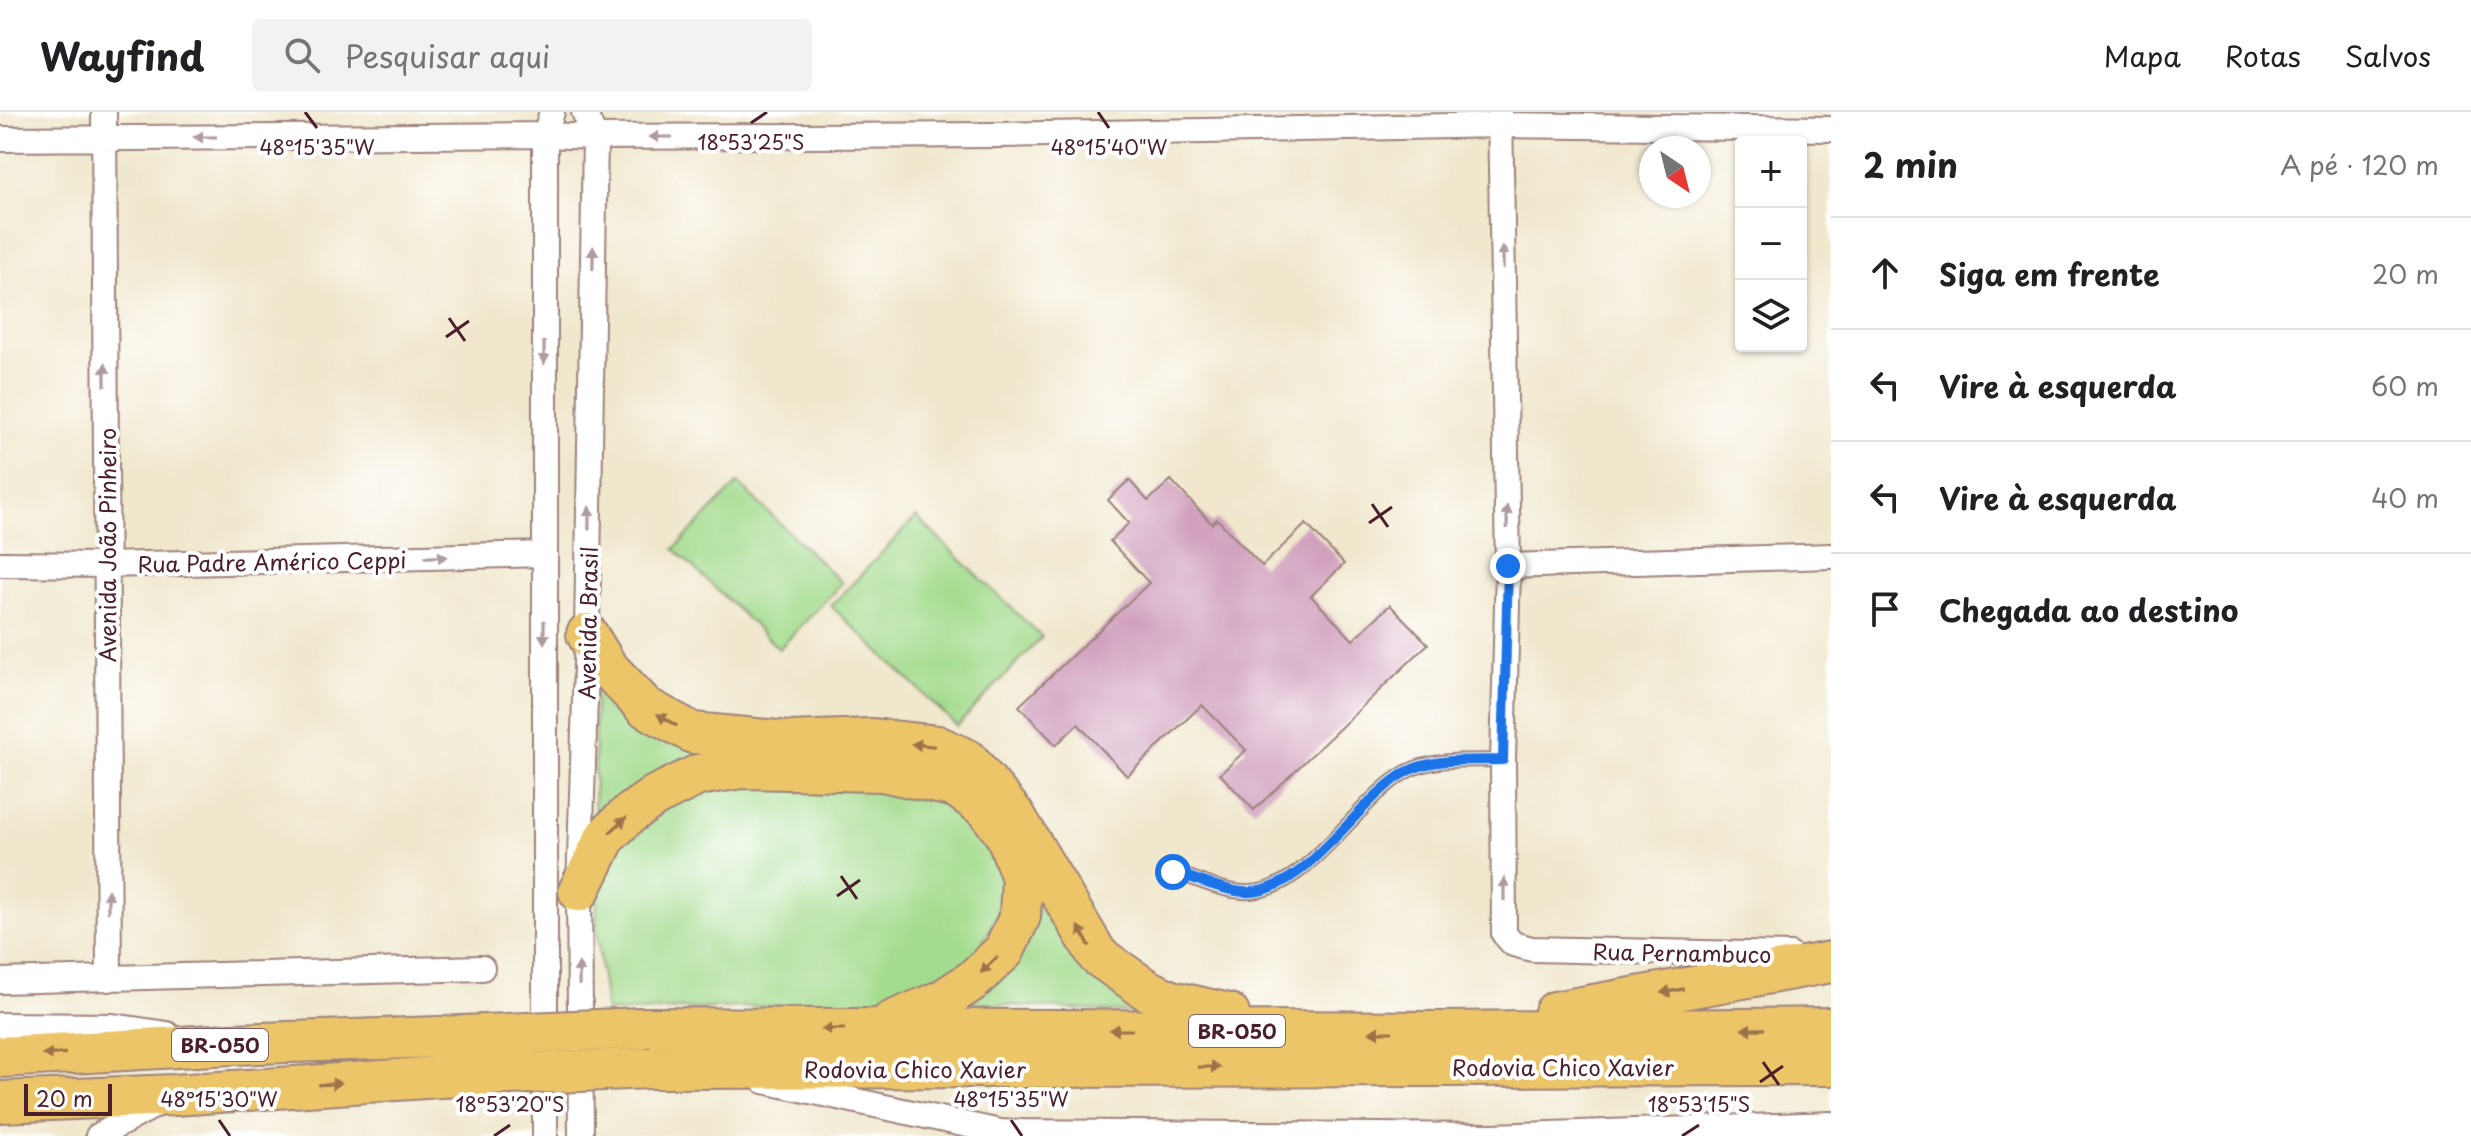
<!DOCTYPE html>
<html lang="pt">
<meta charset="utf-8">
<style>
:root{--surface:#fff;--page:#f2f2f2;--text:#202124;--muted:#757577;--line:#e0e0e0}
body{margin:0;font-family:"Playpen Sans",sans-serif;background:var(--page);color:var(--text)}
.controls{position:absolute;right:24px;top:24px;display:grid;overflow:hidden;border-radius:8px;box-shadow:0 2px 6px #0004}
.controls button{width:72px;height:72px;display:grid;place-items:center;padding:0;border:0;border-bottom:2px solid var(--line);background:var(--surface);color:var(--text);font:40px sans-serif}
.compass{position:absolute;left:1639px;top:24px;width:72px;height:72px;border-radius:50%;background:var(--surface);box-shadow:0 2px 6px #0004;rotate:145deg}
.scale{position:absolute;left:24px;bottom:20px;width:88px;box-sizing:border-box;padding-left:8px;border:4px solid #4a1f2b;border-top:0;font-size:22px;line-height:28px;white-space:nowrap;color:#4a1f2b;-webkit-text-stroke:6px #fff;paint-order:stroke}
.stop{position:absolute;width:24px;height:24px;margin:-18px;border:6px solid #1a73e8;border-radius:50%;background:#fff}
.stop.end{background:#1a73e8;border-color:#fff;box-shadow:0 2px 8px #0008}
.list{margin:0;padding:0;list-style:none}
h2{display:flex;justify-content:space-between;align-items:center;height:104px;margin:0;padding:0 32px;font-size:34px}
h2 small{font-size:26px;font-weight:400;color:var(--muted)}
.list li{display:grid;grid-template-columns:52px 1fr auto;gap:24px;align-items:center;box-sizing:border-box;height:112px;padding:0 32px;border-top:2px solid var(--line)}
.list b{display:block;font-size:30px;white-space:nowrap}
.list em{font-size:26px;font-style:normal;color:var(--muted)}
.icon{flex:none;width:44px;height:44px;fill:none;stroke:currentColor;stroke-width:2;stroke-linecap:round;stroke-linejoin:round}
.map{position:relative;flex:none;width:1831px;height:1024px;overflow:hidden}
header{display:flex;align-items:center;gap:48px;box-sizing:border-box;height:112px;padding:0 40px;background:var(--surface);border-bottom:2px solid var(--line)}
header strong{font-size:38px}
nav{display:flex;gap:44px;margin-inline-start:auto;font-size:28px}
.search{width:560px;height:72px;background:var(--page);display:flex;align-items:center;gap:20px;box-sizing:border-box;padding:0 28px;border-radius:8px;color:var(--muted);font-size:30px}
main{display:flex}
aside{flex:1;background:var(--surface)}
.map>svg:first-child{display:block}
.green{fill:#a4dc8e;stroke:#777e5c;stroke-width:2}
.building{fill:#d1a1be}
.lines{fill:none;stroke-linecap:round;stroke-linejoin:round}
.service-casing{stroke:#9d837c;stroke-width:16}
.minor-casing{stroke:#9d837c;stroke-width:28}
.trunk-casing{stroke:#9d837c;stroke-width:44}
.service{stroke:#fff;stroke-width:12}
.minor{stroke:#fff;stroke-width:24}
.trunk{stroke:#edc569;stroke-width:40}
.trunk-bridge-casing{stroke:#9d837c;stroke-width:44;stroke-linecap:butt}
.trunk-bridge{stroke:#edc569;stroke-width:40}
.oneway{fill:#ae9aa0}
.oneway2{fill:#9c724a}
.route{stroke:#1a73e8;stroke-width:10}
.ticks{fill:none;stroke:#4a1f2b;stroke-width:3}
.labels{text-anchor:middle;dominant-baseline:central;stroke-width:8;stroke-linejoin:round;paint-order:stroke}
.shield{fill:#fff;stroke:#80626b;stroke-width:2}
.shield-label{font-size:20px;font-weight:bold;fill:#4a1f2b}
.street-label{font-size:22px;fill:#4a1f2b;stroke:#fff}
.ticks-label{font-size:20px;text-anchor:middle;fill:#4a1f2b;stroke:#fff;stroke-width:8;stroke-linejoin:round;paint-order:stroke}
</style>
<header>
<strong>Wayfind</strong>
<div class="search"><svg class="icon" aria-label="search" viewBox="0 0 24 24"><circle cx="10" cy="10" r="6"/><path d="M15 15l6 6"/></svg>Pesquisar aqui</div>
<nav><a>Mapa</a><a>Rotas</a><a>Salvos</a></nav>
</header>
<main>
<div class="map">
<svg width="1831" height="1024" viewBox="0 0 1831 1024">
<rect width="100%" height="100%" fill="#fff"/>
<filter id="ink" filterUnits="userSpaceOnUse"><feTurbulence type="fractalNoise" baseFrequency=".0125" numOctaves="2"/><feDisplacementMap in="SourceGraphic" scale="16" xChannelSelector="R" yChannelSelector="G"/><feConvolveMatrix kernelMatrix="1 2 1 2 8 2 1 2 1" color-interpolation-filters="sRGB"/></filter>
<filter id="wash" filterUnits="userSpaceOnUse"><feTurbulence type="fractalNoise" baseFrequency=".006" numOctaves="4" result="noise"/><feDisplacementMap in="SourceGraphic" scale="32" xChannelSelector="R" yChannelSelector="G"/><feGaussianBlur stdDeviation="1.8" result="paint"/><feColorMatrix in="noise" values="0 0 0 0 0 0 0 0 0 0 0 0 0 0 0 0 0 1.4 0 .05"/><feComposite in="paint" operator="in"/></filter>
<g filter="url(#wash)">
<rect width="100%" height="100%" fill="#f0e7cc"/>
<path class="green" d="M738 371 842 471 779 537 674 437Z
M916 405 1042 525 957 614 831 494Z
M596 554 609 573 667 621 698 631 737 636 882 635 936 645 959 657 994 689 1019 718 1075 829 1113 879 1134 901 963 890C994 868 1028 836 1037 797 1039 790 1036 781 1034 774 1024 722 979 672 930 655 872 635 780 644 718 644 671 655 625 684 594 721Z
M736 670 916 678 975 706 1004 760 997 803 972 851 939 877 895 889 606 900 596 813 597 787 608 743 660 694Z"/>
<g id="blocks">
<path class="building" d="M1129 368 1148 389 1171 368 1212 412 1217 407 1262 454 1306 412 1344 452 1311 484 1353 528 1390 493 1428 532 1254 698 1220 662 1246 638 1202 593 1127 664 1078 612 1056 633 1019 594 1149 471 1110 429 1129 411 1108 388Z"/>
</g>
</g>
<g filter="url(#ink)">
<use href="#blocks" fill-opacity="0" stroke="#9d837c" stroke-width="2"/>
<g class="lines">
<defs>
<path id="service" d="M1173 760C1195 766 1220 779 1243 780 1304 785 1356 688 1406 660 1434 645 1473 649 1503 648"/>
<path id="minor" d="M104 0 109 867
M1500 0 1508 454 1503 648 1504 822 1513 832 1532 837 1790 843
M0 27 545 23 595 25 999 23 1501 13 1831 17
M0 452 106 453 544 442
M1508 454 1831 444
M0 869 482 856
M0 913 113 914 167 922
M764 969 1000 1020 1492 1024 1831 1012
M98 1024 163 989
M545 1024V23L552 0
M581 1024 579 779 587 522 595 25 584 0"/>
<path id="trunk" d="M587 522 607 555 645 595 693 621 789 630 871 627 937 634 968 648 1015 704 1098 844 1147 878 1171 889 1229 902
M579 779 606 724 628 703 655 684 698 663 741 656 882 659 956 675 987 697 1007 725 1022 766 1020 804 1004 839 972 869 943 888 891 910
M1555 900 1831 850
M642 916 1442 920 1831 916
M0 945 232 932 440 925
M651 956 1831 953
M0 990 174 983 440 965"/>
</defs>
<use href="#service" class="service-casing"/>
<use href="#minor" class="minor-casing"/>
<use href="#trunk" class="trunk-casing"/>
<use href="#service" class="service"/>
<use href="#minor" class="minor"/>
<use href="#trunk" class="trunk"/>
<defs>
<path id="trunk-bridge" d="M440 925 642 916
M440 965 651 956"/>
</defs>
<use href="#trunk-bridge" class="trunk-bridge-casing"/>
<use href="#trunk-bridge" class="trunk-bridge"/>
</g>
<defs><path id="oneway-solid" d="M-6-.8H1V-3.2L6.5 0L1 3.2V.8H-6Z" transform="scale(2)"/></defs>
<g class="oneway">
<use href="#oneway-solid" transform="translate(205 25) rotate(180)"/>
<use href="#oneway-solid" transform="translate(661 25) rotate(180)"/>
<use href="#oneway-solid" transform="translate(1503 145) rotate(-91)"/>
<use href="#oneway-solid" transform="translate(593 146) rotate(-89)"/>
<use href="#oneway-solid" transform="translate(544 241) rotate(90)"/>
<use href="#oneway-solid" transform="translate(105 263) rotate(-90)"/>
<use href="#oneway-solid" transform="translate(1507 405) rotate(-91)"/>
<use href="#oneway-solid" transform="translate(589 406) rotate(-89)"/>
<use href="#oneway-solid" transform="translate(436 445) rotate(-1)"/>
<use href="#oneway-solid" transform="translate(544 520) rotate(90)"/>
<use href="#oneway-solid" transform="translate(1504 777) rotate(-90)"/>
<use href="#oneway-solid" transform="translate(108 789) rotate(-90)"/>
<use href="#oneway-solid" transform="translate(579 862) rotate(-91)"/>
</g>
<g class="oneway2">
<use href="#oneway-solid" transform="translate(667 608) rotate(-149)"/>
<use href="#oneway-solid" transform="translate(923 633) rotate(-174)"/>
<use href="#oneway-solid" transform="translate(618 713) rotate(-43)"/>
<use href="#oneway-solid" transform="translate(1084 824) rotate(-119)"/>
<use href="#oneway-solid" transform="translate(989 853) rotate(136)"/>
<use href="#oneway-solid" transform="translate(1672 879) rotate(170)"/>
<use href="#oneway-solid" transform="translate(833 917) rotate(-180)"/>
<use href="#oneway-solid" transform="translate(1753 917) rotate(179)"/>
<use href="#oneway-solid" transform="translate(1121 918) rotate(-180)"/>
<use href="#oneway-solid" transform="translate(1381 920) rotate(-180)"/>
<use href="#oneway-solid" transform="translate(54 942) rotate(177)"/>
<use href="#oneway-solid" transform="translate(1209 955)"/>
<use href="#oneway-solid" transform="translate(330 972) rotate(-4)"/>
</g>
</g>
<g class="lines" filter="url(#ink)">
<path class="route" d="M1173 760C1195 766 1220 778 1243 780 1304 785 1356 688 1406 660 1434 645 1473 649 1503 648L1508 454"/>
</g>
<path class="ticks" d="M305 0 317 16M1098 0 1109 16M751 11 767 0M449 206 465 229M446 225 469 209M1372 392 1388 415M1369 411 1392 395M841 764 857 787M837 784 860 768M1763 950 1779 973M1760 970 1783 954M219 1008 230 1024M1011 1008 1022 1024M494 1024 510 1013M1682 1024 1699 1013"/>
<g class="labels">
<g class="shield">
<rect x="1189" y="903" width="96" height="32" rx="6"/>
<rect x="172" y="917" width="96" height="32" rx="6"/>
</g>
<g class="shield-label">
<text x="1237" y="919">BR-050</text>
<text x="220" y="933">BR-050</text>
</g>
<g class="street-label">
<text transform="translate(106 433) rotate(-90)">Avenida João Pinheiro</text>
<text transform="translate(272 449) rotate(-1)">Rua Padre Américo Ceppi</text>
<text transform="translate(587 511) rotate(-89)">Avenida Brasil</text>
<text transform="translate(1682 840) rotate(1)">Rua Pernambuco</text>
<text x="1563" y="954">Rodovia Chico Xavier</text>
<text x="915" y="956">Rodovia Chico Xavier</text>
</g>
</g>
<g class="ticks-label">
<text x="751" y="38">18°53'25"S</text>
<text x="317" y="43">48°15'35"W</text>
<text x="1109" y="43">48°15'40"W</text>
<text x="219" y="995">48°15'30"W</text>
<text x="1011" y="995">48°15'35"W</text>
<text x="510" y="1000">18°53'20"S</text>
<text x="1699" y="1000">18°53'15"S</text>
</g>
</svg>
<div class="controls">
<button>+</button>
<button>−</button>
<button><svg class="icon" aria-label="layers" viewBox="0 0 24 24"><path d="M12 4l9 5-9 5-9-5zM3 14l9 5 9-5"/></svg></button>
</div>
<svg class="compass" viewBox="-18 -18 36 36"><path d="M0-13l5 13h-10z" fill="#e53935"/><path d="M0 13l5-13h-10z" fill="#757577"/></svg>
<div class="scale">20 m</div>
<div class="stop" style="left:1173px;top:760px"></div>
<div class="stop end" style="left:1508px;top:454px"></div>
</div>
<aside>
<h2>2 min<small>A pé · 120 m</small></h2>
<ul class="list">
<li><svg class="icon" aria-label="ahead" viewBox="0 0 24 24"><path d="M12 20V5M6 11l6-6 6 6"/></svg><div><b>Siga em frente</b></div><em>20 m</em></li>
<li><svg class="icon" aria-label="left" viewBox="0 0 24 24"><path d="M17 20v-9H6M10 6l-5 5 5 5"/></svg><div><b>Vire à esquerda</b></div><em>60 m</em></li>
<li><svg class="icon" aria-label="left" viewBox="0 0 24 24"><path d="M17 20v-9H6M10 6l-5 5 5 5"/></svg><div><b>Vire à esquerda</b></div><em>40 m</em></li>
<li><svg class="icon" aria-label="arrive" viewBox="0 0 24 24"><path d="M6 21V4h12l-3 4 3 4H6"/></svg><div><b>Chegada ao destino</b></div></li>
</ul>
</aside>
</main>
